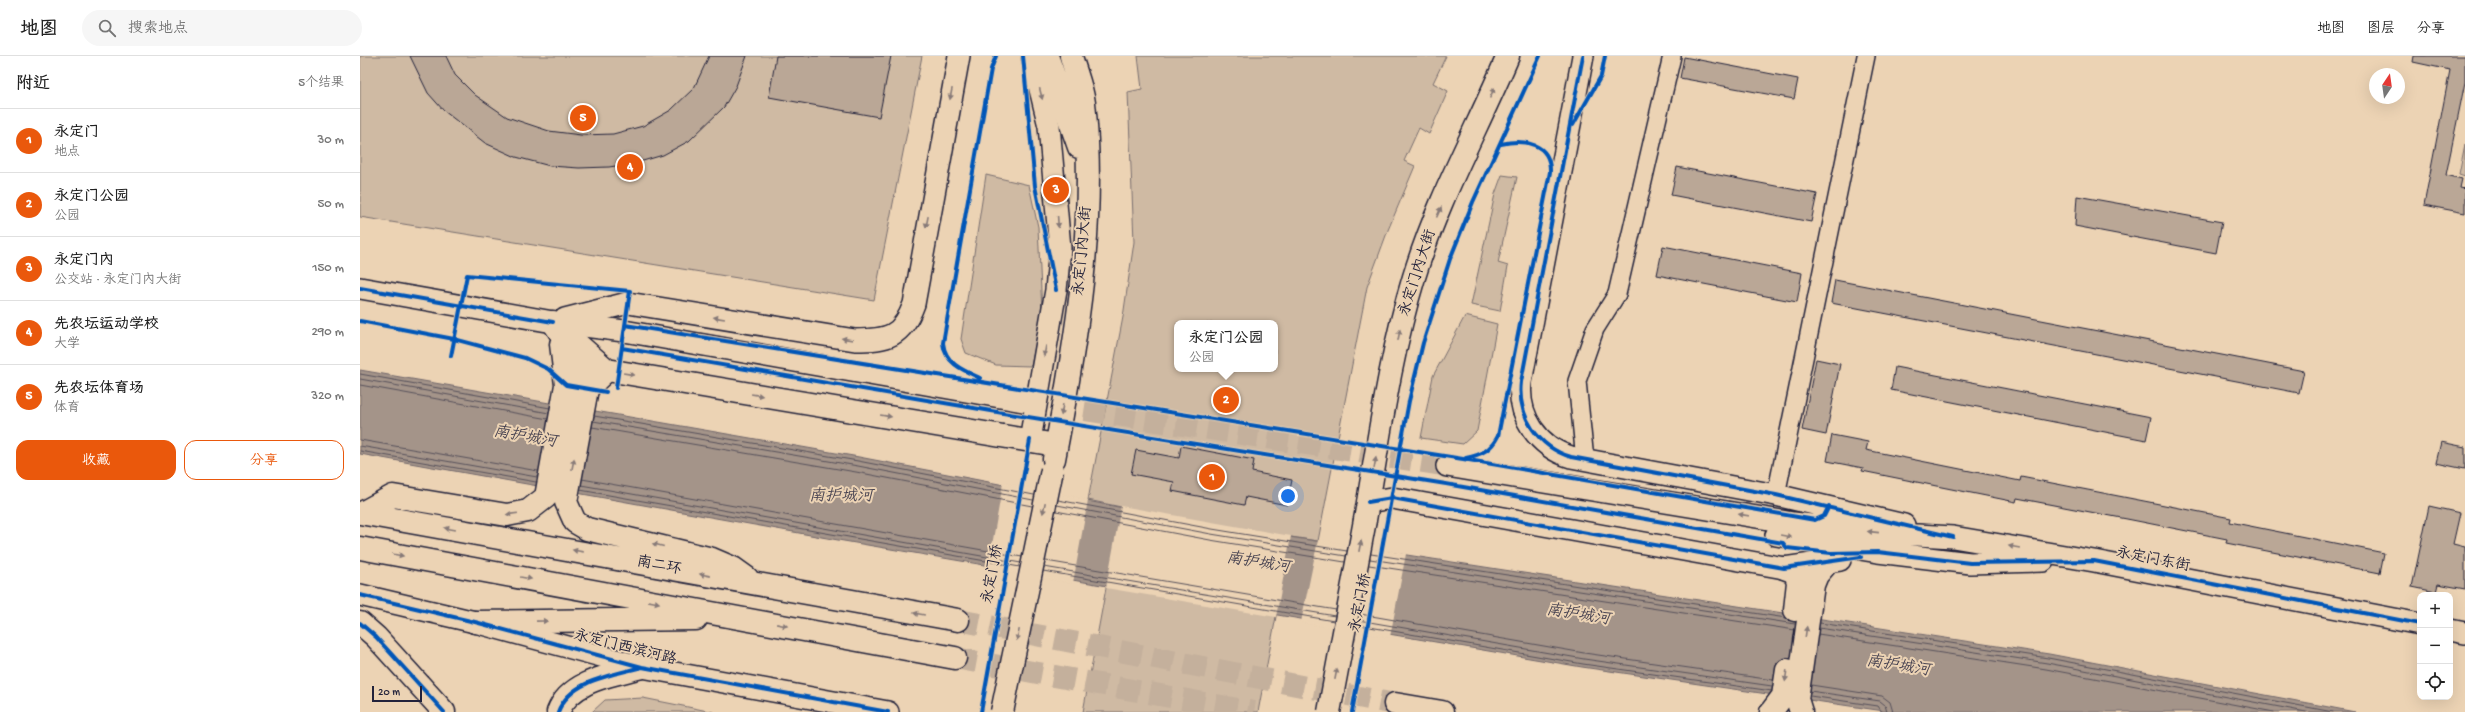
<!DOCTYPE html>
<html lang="zh">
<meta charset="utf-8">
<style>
:root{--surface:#fff;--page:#f6f6f6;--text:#222;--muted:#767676;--line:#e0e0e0;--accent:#ea580c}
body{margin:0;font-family:"Gochi Hand","LXGW WenKai TC",sans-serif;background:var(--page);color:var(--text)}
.controls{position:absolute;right:12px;bottom:12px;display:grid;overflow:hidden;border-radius:8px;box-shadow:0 4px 16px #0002}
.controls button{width:36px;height:36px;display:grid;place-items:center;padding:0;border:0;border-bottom:1px solid var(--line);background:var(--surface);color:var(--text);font:20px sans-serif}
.compass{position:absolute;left:2009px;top:12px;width:36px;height:36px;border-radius:50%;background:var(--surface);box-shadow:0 4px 16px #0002;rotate:13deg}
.scale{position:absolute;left:12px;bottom:10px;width:50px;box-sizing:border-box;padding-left:4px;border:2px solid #22223b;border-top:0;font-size:11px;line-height:14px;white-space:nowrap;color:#22223b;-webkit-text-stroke:3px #ecd3b4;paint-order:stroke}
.you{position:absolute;left:928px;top:440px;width:14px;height:14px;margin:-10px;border:3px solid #fff;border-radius:50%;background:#1a73e8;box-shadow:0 0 0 6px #1a73e833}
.badge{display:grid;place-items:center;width:26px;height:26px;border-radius:50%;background:var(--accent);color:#fff;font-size:13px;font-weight:700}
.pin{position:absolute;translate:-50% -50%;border:2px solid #fff;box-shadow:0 1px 4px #0006}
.popup{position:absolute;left:814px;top:264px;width:104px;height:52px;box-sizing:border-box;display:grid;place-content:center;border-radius:8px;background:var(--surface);filter:drop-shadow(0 1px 3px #0005);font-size:13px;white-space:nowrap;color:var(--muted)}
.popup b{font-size:15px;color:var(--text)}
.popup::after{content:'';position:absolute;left:50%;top:100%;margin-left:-8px;border:8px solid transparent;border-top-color:var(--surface)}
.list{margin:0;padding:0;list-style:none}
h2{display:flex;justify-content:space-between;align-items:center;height:52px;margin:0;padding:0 16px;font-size:17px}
h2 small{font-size:13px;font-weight:400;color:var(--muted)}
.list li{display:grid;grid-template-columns:26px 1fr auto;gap:12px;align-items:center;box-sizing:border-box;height:64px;padding:0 16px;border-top:1px solid var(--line)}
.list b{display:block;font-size:15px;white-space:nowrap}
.list p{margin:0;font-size:13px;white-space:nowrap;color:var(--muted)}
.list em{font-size:13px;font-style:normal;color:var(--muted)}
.actions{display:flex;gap:8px;padding:12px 16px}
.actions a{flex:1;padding:9px 0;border:1px solid var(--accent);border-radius:12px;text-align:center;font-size:14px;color:var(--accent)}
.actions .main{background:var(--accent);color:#fff}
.icon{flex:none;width:22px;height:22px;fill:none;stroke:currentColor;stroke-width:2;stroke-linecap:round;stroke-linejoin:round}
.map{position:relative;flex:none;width:2105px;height:656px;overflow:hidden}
header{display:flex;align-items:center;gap:24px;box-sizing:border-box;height:56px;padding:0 20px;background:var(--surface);border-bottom:1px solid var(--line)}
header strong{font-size:19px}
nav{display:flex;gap:22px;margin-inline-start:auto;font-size:14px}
.search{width:280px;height:36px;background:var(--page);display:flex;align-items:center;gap:10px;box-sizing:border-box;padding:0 14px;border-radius:22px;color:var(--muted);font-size:15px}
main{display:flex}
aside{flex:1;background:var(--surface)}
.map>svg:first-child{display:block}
.green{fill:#cfbaa3;stroke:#786e6f;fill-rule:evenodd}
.water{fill:#a49489;stroke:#70666a}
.pier{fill:#ecd3b4}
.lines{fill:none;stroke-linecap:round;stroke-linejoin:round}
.shore{stroke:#56505a;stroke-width:1}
.building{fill:#baa796;stroke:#22223b}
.tertiary-tunnel{stroke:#c4b09c;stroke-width:21;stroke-dasharray:21 10;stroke-linecap:butt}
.trunk-tunnel{stroke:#c4b09c;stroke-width:22;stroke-dasharray:22 11;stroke-linecap:butt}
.minor-casing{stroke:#22223b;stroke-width:20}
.tertiary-casing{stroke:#22223b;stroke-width:24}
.primary-casing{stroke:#22223b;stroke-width:25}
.trunk-casing{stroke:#22223b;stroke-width:25}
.minor{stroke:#ecd3b4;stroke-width:17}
.tertiary{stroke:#ecd3b4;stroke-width:21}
.primary{stroke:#ecd3b4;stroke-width:22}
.trunk{stroke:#ecd3b4;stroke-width:22}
.primary-bridge-casing{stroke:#22223b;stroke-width:25;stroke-linecap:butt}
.primary-bridge{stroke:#ecd3b4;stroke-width:22}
.cycleway-casing{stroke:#ecd3b4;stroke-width:6}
.cycleway{stroke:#0057b8;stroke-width:4}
.oneway{fill:#877a78}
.labels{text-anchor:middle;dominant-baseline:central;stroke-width:4;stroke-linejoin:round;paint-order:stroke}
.street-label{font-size:15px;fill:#22223b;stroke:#ecd3b4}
.water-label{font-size:16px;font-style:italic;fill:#494452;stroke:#ecd3b4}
</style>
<header>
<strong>地图</strong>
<div class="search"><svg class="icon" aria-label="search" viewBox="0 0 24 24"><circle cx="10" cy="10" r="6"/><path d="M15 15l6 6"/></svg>搜索地点</div>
<nav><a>地图</a><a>图层</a><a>分享</a></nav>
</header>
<main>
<aside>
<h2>附近<small>5个结果</small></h2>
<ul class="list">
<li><span class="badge">1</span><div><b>永定门</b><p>地点</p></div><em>30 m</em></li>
<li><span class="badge">2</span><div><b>永定门公园</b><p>公园</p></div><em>50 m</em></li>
<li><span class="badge">3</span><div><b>永定门内</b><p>公交站 · 永定门内大街</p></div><em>150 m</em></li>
<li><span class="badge">4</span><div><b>先农坛运动学校</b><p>大学</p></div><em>290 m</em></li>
<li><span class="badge">5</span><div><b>先农坛体育场</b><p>体育</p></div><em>320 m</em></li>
</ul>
<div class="actions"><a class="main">收藏</a><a>分享</a></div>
</aside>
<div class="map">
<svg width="2105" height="656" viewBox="0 0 2105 656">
<rect width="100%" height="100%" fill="#ecd3b4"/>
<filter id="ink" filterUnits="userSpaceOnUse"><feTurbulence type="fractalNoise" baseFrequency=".025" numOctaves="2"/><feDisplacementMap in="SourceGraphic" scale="8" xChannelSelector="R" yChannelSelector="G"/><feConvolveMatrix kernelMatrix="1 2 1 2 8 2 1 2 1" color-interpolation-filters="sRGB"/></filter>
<g filter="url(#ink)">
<path class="green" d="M0 0H562L514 244 0 161Z
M778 0H1086L1073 27 1088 35 1069 78 1059 72 1044 105 1055 110 1028 174 1007 231 958 485 931 481 898 656H723L761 451 728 444 763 261 774 186 768 36 782 33ZM817 267H915V313H817Z
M2105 88V120L2099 118Z
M626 119 669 129 678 171 682 256 671 310 636 309 606 297 601 283Z
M1142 119 1157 121 1138 207 1148 210 1140 255 1111 249 1135 138Z
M1105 260 1137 268 1117 375 1103 388 1061 382 1073 320Z
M283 642 353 656H232L245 644Z"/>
<path class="water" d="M0 314 499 401 852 469 1689 598 1995 656H1531L1222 611 478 484 0 398Z"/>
<path class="pier" d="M643 427 728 444 713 527 628 512Z
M761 450 931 480 916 561 746 532Z
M958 484 1046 498 1030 581 941 566Z"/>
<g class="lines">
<path class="shore" d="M0 318 190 352
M0 323 189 357
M0 329 188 363
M234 360 498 405 674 439
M233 365 498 410 673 444
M232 371 496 416 672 450
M0 384 178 415
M0 390 177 421
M0 395 176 426
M222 423 662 501
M221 429 661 507
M220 434 660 511
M698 444 852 473 987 495
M697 449 851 478 986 500
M696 455 850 484 985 506
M1011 498 1426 562
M1010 503 1435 568
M686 505 976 554
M1009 509 1435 574
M684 511 975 560
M683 515 974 565
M1000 558 1224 597 1413 624
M998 564 1224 603 1412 630
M1460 567 1688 602 1973 656
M998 569 1223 608 1412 635
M1459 572 1687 607 1946 656
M1458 578 1686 613 1914 656
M1451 629 1522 640 1530 646 1533 656
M1450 635 1520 645 1525 649 1527 656
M1450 640 1518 650 1522 656"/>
</g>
<path class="building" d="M50 0H86L95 19 115 39 147 61 189 75 221 79 253 78 283 70 311 54 334 32 349 0H387L376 30 364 51 329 85 303 99 276 107 249 111 219 112 190 110 156 101 125 87 84 55 68 37Z
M416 0H531L519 61 409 41Z
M2054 0H2105V26L2086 119 2102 123 2100 132 2105 133V157L2064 149 2090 14 2053 6Z
M1324 1 1438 23 1434 43 1320 22Z
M1317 111 1457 138 1451 166 1311 139Z
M1717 140 1862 166 1856 197 1715 170Z
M1303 190 1442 217 1437 246 1297 219Z
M1475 224 1944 315 1939 337 1471 247Z
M1456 303 1480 308 1466 379 1442 374Z
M1535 311 1791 361 1786 384 1531 334Z
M1472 379 1508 386 1506 394 1660 425 1661 421 1871 462 1870 466 2024 497 2020 517 1866 487 1867 483 1772 464 1657 442 1656 446 1502 415 1503 412 1467 405Z
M2081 386 2105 391V413L2076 407Z
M821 390 894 404 892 416 932 424 927 449 886 441 884 449 812 435 814 426 771 418 776 394 819 402Z
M2069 450 2100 457 2093 488 2105 491V533L2078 528 2076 536 2052 531Z"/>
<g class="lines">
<path class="tertiary-tunnel" d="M663 345 1087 410"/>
<path class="trunk-tunnel" d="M598 564 1035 648
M595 602 894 656"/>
<defs>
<path id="minor" d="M1225 404 1217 325 1235 273 1257 238 1312 0
M1416 439 1506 0"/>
<path id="tertiary" d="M1223 0 1161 326C1157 360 1178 391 1211 401L1416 439 1544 469
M0 232 193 266 264 275 663 345
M205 263 268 247 495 284C528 284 542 281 554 248L599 0
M670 384 696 234 700 192 689 70 672 0
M1087 410 1433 467 1522 477 1593 481 1734 505 2060 568
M1008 446 1032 442 1424 512 1480 504
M1416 479 1518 496 1610 507 1683 505
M0 539 115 566 282 611 528 656
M2090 574 2105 577"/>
<path id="primary" d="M687 0 719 91
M203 275 247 314 696 389
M694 403C716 286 737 165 724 47 722 31 715 15 711 0
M1005 464C1019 383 1030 299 1054 221 1077 145 1117 73 1148 0"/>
<path id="trunk" d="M193 266 214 297 227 333 206 446 215 466 227 473 352 503 373 512 387 522
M227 333 247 314
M0 457 598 564
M2 457 33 440 147 459 168 455 186 441 206 329 201 288
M0 492 595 602
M1424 512 1435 516 1438 526 1435 554
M115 566 336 563
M0 567 16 581 84 656
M1035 648 1082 656
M198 656C210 624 253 619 282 611
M1411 656 1423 640 1427 614
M1441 656 1437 643 1453 529 1457 519 1469 505"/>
</defs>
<use href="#minor" class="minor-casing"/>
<use href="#tertiary" class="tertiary-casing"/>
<use href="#primary" class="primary-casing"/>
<use href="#trunk" class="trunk-casing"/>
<use href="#minor" class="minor"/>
<use href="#tertiary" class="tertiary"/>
<use href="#primary" class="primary"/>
<use href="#trunk" class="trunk"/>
<defs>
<path id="primary-bridge" d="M642 656 692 414
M969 656 1005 464"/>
</defs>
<use href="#primary-bridge" class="primary-bridge-casing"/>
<use href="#primary-bridge" class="primary-bridge"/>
<defs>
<path id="cycleway" d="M663 0 675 130 696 234
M1223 0 1161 326C1157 360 1178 391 1211 401L1416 439 1593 481
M1213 69 1241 20 1245 0
M0 232 193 266
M0 265 94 283 165 302 188 313 206 329 246 336
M265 269 1103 403 1455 464 1464 460 1469 450
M262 292 643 357 1086 428 1423 487 1427 492 1471 497 1518 496 1610 507 1734 505 2060 568
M91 300 107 219 270 235 256 332
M620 322C602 314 585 307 583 287L631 13 636 0
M1106 402C1121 399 1131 394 1138 380L1190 116C1191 87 1164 83 1141 88
M1008 446 1032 442 1424 512 1501 501
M0 539 115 566 282 611 528 656
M0 567 16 581 84 656
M198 656C210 624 253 619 282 611
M621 656 670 384
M992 656 1049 345 1063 287 1090 203 1113 146 1180 0"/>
</defs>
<use href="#cycleway" class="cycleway-casing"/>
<use href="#cycleway" class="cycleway"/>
</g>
<defs><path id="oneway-solid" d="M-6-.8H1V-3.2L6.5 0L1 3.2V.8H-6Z"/></defs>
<g class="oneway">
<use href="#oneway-solid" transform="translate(1132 37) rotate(-67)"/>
<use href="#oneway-solid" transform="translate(591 38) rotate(101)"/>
<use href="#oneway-solid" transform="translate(681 38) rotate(76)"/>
<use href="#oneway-solid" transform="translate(1079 156) rotate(-66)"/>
<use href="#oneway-solid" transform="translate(567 166) rotate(101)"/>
<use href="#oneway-solid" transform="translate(698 166) rotate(86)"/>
<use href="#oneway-solid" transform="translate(359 262) rotate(-171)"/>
<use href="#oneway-solid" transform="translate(1039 279) rotate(-79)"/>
<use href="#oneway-solid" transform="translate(487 283) rotate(-171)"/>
<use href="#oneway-solid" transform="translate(685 295) rotate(100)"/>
<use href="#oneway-solid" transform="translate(269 318) rotate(9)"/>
<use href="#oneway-solid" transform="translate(397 339) rotate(9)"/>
<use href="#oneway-solid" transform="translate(702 354) rotate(99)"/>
<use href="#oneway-solid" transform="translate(526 360) rotate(9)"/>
<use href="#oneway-solid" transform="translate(1015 407) rotate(-80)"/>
<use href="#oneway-solid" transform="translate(213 408) rotate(-79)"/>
<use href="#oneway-solid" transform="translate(684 452) rotate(102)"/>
<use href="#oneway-solid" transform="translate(152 458) rotate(173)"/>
<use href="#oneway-solid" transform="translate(1384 459) rotate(-171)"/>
<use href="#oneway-solid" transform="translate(90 473) rotate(-170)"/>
<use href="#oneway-solid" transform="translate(1513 476) rotate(-174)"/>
<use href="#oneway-solid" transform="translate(1426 480) rotate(10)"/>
<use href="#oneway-solid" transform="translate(298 489) rotate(-166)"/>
<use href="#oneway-solid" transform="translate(1000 490) rotate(-79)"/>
<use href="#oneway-solid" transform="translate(1654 491) rotate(-170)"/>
<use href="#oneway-solid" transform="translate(218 495) rotate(-170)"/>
<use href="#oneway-solid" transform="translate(38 499) rotate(10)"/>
<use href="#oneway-solid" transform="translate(345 519) rotate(-169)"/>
<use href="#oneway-solid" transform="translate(166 522) rotate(10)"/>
<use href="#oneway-solid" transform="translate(294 546) rotate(10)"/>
<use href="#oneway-solid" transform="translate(559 558) rotate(-170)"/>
<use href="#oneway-solid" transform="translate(182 565) rotate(-1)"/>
<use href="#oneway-solid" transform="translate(422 569) rotate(11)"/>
<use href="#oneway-solid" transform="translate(1446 576) rotate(-82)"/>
<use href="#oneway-solid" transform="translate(658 579) rotate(102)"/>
<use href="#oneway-solid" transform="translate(976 618) rotate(-79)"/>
<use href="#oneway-solid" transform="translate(1426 620) rotate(98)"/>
</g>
</g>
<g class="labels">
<g class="street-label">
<text transform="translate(723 195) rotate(-85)">永定门内大街</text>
<text transform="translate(1058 217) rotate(-72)">永定门内大街</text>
<text transform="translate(1793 504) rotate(11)">永定门东街</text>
<text transform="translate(299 510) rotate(11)">南二环</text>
<text transform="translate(633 518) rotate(-80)">永定门桥</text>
<text transform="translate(1001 547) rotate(-79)">永定门桥</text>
<text transform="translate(265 592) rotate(14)">永定门西滨河路</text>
</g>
<g class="water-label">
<text transform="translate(165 382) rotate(10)">南护城河</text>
<text x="481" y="441">南护城河</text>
<text transform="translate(898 508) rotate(9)">南护城河</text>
<text transform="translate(1218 560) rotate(9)">南护城河</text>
<text transform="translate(1538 611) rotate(9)">南护城河</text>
</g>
</g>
</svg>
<div class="controls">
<button>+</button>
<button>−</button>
<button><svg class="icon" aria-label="locate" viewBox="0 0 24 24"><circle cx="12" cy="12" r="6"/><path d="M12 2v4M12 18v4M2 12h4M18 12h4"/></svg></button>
</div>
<svg class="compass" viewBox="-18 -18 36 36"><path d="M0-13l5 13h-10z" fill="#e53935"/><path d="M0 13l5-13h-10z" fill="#767676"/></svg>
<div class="scale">20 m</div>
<div class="you"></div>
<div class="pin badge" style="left:852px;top:421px">1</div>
<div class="pin badge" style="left:866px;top:344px">2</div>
<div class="popup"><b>永定门公园</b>公园</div>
<div class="pin badge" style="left:696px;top:134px">3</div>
<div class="pin badge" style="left:270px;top:111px">4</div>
<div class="pin badge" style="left:223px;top:62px">5</div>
</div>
</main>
